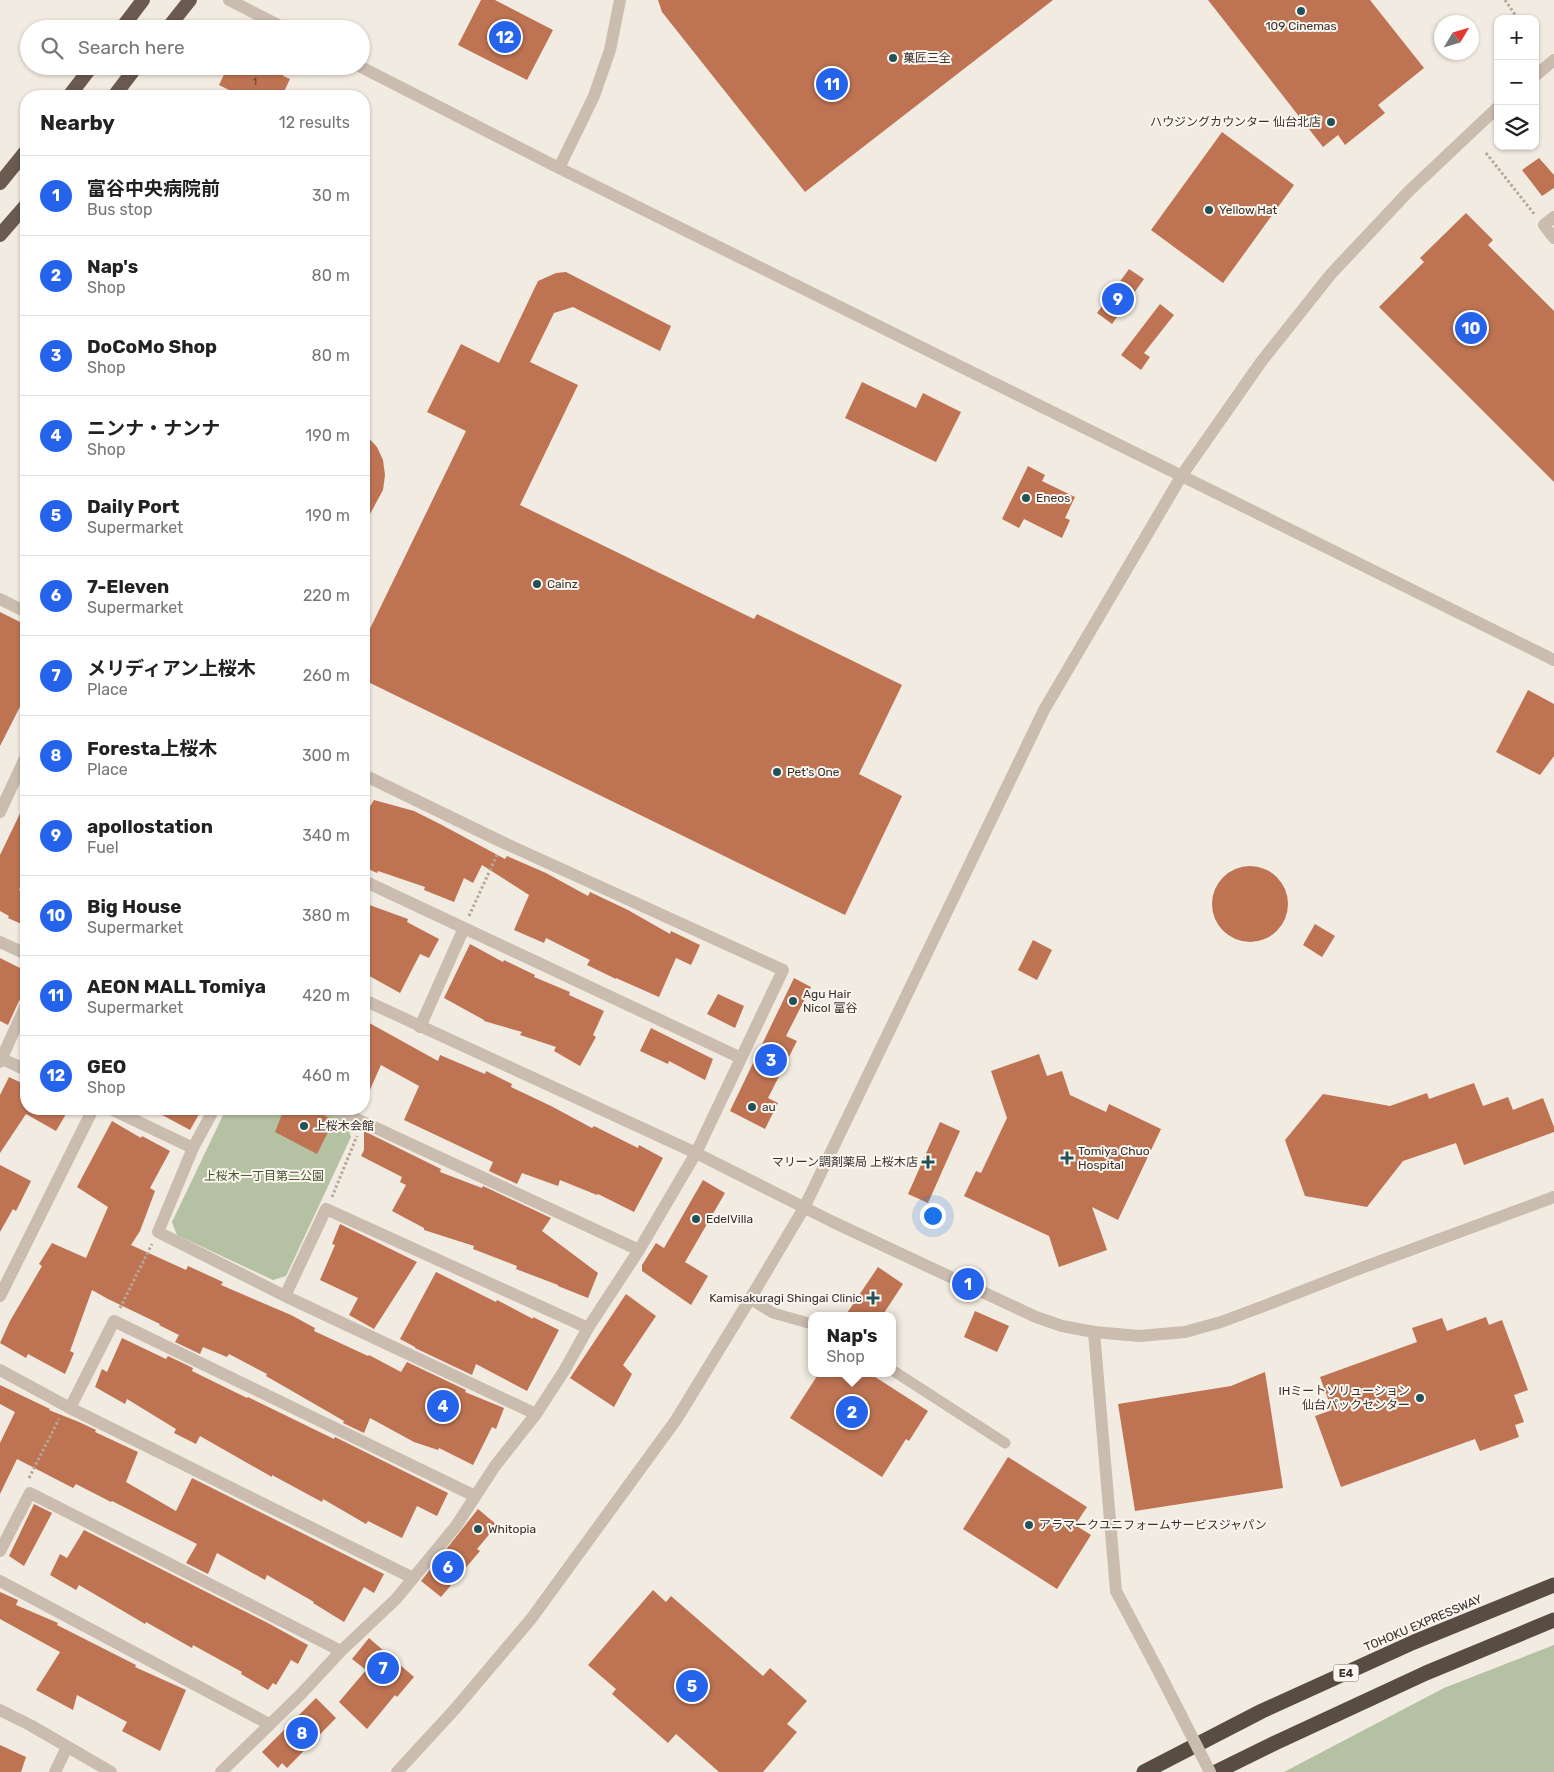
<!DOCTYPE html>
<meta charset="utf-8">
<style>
:root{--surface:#fff;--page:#f6f6f6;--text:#222;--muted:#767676;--line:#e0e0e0;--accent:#2563eb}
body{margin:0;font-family:Rubik,"Noto Sans JP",sans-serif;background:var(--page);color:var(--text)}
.controls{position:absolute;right:15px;top:15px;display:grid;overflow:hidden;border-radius:10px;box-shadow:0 1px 4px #0004}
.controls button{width:45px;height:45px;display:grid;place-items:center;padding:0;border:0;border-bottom:1px solid var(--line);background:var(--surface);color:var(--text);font:25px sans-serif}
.compass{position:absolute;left:1434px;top:15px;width:45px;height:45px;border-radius:50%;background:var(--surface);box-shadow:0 1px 4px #0004;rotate:52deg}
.you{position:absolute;left:932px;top:1215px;width:18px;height:18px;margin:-12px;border:4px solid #fff;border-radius:50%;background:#1a73e8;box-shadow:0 0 0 8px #1a73e833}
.badge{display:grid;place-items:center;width:32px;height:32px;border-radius:50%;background:var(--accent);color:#fff;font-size:16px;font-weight:700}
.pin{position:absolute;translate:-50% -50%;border:2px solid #fff;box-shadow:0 1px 5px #0006}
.popup{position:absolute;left:808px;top:1312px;width:88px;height:65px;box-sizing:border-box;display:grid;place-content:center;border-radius:10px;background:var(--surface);filter:drop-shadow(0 1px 4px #0005);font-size:16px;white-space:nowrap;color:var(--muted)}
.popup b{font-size:19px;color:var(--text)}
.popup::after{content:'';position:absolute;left:50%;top:100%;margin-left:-10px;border:10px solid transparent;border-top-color:var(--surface)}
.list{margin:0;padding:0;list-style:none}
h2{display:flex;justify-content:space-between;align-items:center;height:65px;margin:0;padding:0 20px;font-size:21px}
h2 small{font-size:16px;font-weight:400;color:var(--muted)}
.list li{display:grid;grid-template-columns:32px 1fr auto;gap:15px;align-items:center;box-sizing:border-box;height:80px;padding:0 20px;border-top:1px solid var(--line)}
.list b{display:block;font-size:19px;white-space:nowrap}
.list p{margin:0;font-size:16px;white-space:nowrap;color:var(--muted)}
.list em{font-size:16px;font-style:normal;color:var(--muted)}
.icon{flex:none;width:28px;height:28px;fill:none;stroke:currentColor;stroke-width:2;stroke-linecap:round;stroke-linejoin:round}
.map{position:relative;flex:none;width:1554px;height:1772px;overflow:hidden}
.search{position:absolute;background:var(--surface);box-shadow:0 1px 4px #0004;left:20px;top:20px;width:350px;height:55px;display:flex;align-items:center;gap:12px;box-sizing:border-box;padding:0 18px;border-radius:28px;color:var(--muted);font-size:19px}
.panel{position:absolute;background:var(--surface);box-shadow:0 1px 4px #0004;left:20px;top:90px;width:350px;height:1025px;border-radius:20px}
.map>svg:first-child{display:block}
.green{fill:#b4c1a2}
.building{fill:#be7453}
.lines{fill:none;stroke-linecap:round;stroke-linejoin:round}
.path{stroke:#b6a798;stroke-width:3;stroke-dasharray:2.5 2.5;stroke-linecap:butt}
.service{stroke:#cabcae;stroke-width:11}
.minor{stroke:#cabcae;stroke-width:12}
.tertiary{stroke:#cabcae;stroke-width:12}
.trunk{stroke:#6a5a50;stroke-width:14}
.motorway{stroke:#594c43;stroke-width:15}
.minor-bridge{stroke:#cabcae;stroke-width:12}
.poi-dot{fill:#235158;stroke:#faf5ee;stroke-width:2}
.labels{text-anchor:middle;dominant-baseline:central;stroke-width:4;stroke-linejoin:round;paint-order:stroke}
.number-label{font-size:10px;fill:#5a4236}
.shield{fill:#faf5ee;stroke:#736c66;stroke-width:1}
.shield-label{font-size:11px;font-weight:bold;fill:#39312c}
.poi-label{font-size:12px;fill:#39312c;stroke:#faf5ee;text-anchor:start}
.park-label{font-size:12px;fill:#465631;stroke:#faf5ee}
.street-label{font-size:12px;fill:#39312c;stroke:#faf5ee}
</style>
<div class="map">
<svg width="1554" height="1772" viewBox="0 0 1554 1772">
<rect width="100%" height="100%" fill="#f2ebe1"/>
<path class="green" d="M226 1109H321L345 1120 351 1137 286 1276 273 1280 177 1235 172 1222Z
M1554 1645V1772H1284L1444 1688Z"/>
<path class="building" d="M481 0H495L553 30 527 80 458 45Z
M658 0H1053L805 192 662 12Z
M1208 0H1370L1424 68 1378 105 1385 113 1345 145 1338 135 1323 147Z
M228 66H288L283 76 290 79 282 96H241L219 85Z
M1222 132 1294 185 1223 283 1151 230Z
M1539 158 1554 175V188L1542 196 1522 170Z
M1466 213 1493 240 1488 245 1554 311V482L1379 307 1424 262 1420 258Z
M1129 269 1144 279 1112 324 1097 313Z
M566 272 671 326 660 351 573 307 554 313 530 362 578 385 520 505 754 619 757 614 902 685 859 774 902 796 845 915 364 680V641L466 431 427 412 461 344 499 363 538 281 556 273Z
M1160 304 1174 315 1144 353 1150 357 1141 370 1121 355Z
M862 382 916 408 923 393 961 412 936 462 845 418Z
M364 433 377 447 383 460 385 475 383 490 364 525Z
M1028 466 1045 475 1042 481 1075 497 1065 518 1070 520 1062 538 1024 519 1019 528 1002 519Z
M0 612 26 625V695L0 746Z
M1528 690 1554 704V756L1540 775 1496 752Z
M374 800 414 811 440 824 505 859 507 856 546 873 588 896 590 892 628 910 670 934 671 931 700 945 691 965 676 958 659 997 616 978V979L587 965 590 960 546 938 544 943 514 930 529 895 482 865 473 883 464 878 454 902 424 890 425 887 378 871 377 873 364 867V816Z
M26 801V874L19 890 26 893V926L8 918 9 916 0 911V855Z
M1212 904a38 38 0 1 1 76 0a38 38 0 1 1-76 0Z
M364 903 408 919 407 922 439 939 429 958 420 954 400 993 364 973Z
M1315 924 1335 936 1322 957 1303 945Z
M1033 940 1052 950 1037 980 1018 970Z
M470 944 503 962 504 960 535 975 534 977 570 992 569 995 604 1011 593 1035 596 1037 580 1066 554 1051 556 1047 520 1035 522 1032 484 1021V1020L444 998Z
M0 958 26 971V997L22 998 19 1001 8 1025 0 1021Z
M794 978 811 987 786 1036 797 1041 768 1098 778 1103 765 1129 730 1111Z
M718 994 744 1006 735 1028 707 1014Z
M364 1020 438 1061 440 1055 485 1074 486 1071 512 1084 511 1087 551 1106 592 1128 594 1126 638 1148 639 1145 663 1158 634 1212 598 1194 597 1195 560 1180 558 1186 522 1173 517 1184 489 1171 493 1162 404 1120 419 1086 381 1065 364 1103Z
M651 1028 713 1059 705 1080 669 1061 668 1064 640 1051Z
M1039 1054 1047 1076 1062 1071 1070 1095 1106 1112 1109 1104 1161 1129 1118 1220 1092 1207 1107 1250 1059 1267 1049 1236 964 1196 976 1171 981 1173 1007 1118 991 1071Z
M9 1077 26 1085V1109H69L56 1131 26 1114 0 1153V1095Z
M1474 1083 1483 1106 1508 1097 1513 1110 1543 1098 1554 1127V1132L1464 1165 1456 1143 1403 1161 1367 1207 1305 1196 1285 1140 1323 1094 1390 1106 1427 1093 1429 1099Z
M151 1109H202L190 1130Z
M284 1109H311L334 1120 317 1154 275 1132Z
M112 1121 141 1138 142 1136 170 1151 150 1188 155 1191 140 1231 131 1245 186 1270 188 1266 223 1282 221 1285 291 1315 315 1328 314 1331 368 1356 369 1355 401 1372 407 1362 466 1390 465 1392 504 1408 496 1429 492 1427 473 1465 439 1448 438 1450 414 1442 370 1418 364 1433 343 1423 344 1421 266 1376 267 1374 229 1354 227 1357 203 1347 200 1354 175 1342 179 1335 159 1325 160 1324 108 1299 92 1290 70 1351 74 1353 65 1374 28 1354 26 1358 0 1343 10 1321 42 1266 39 1264 52 1243 86 1258 108 1207 77 1187Z
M940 1122 960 1131 928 1203 908 1194Z
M364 1131 441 1169 440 1172 482 1188 483 1186 551 1218 542 1231 598 1273 588 1298 558 1286V1285L516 1269 517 1266 473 1249 474 1246 424 1230V1228L392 1211 406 1185 400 1182 402 1177 361 1156 364 1150Z
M0 1165 31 1181 16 1211 13 1209 0 1232Z
M703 1180 725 1193 685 1262 708 1276 691 1305 642 1271V1265L656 1243 664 1248Z
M340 1224 417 1262 374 1329 349 1315 358 1298 320 1280 335 1245 332 1244Z
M878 1267 903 1284 882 1316H845Z
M436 1272 496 1302 497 1300 533 1319V1317L559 1330 527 1391 476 1364 472 1375 415 1348V1347L400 1339Z
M626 1294 656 1316 623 1365 632 1374 614 1407 570 1378Z
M975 1311 1009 1326 997 1352 964 1337Z
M1486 1317 1489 1325 1502 1320 1528 1390 1514 1395 1524 1422 1515 1425 1519 1437 1480 1451 1475 1439 1341 1487 1315 1416 1332 1410 1320 1377 1417 1342 1412 1328 1442 1318 1447 1331Z
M122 1338 166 1359 168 1356 193 1368 192 1371 247 1398 248 1397 334 1439 335 1437 448 1493 437 1516 417 1506 402 1538 368 1521 366 1524 323 1499 322 1502 272 1475V1477L200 1436 196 1444 174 1433 176 1429 127 1399 125 1404 95 1387 102 1369 107 1372Z
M1265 1372 1283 1488 1135 1511 1118 1404 1231 1386Z
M819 1373H869L928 1411 909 1441 906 1439 882 1477 790 1418Z
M0 1385 50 1409 49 1410 79 1422 96 1430 95 1432 138 1452 126 1482 176 1511 192 1478 384 1574 374 1593 364 1587 344 1622 313 1603 314 1602 267 1575 265 1580 217 1553 208 1574 186 1563 197 1544 112 1501 111 1502 76 1484 73 1488 17 1459 0 1494V1443L15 1412 0 1404Z
M1008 1457 1087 1507 1075 1525 1091 1535 1057 1589 963 1529Z
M34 1504 52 1513 24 1566 9 1556Z
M478 1509 497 1525 477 1549 480 1551 441 1597 421 1581Z
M84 1530 266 1622 308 1645 298 1664 291 1660 276 1685 273 1683 268 1690 241 1674 242 1672 193 1645 192 1648 146 1622 145 1624 79 1585 76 1590 50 1575 60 1554 67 1558Z
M653 1590 666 1602 671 1596 763 1676 770 1668 807 1701 787 1724 797 1732 763 1772H719L676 1734 668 1743 612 1694 616 1689 588 1665Z
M0 1592 18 1600 16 1605 58 1623 57 1625 136 1665 135 1667 186 1690 160 1751 122 1731 127 1722 77 1695 73 1710 36 1690 60 1652 0 1619Z
M369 1638 414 1677 397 1697 395 1695 367 1729 339 1702 366 1670 352 1659Z
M316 1698 336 1718 287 1768 282 1763 278 1768 262 1752Z
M0 1745 26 1757 21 1772H0Z"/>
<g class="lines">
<path class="path" d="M1505 0 1518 19
M1535 45H1536
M1486 153 1535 215
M469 916 497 855
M332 1197 357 1136
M120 1308 152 1244
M29 1478 59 1419"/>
<path class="service" d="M750 1299 773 1313 812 1324
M892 1370 1005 1443"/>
<path class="minor" d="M1554 217 1544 225 1554 238
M0 599 26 612
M0 812 26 756
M364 881 464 928 420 1027
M464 928 741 1058
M0 942 26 954
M0 1058 26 1070
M0 1062 26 1005
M111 1109 193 1148
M214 1109 193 1148 158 1232 285 1296 536 1414
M335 1109 639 1250
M285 1296 326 1209 588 1328
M1094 1332 1116 1591 1159 1672
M0 1370 70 1408 413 1578
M70 1408 114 1321 475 1496
M0 1551 30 1493 341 1651
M0 1581 269 1724
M55 1772 67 1747
M221 1772 301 1694 341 1651 396 1599 456 1526 495 1466 536 1414 564 1371 588 1328 639 1250 696 1153 783 970 502 842 364 775"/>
<path class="tertiary" d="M229 0 286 29
M359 66 559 168 1554 660
M1535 76 1554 60
M559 168 594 96 610 50 620 0
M364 1000 696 1153 833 1222 1036 1317 1062 1326 1094 1332 1139 1336 1185 1332 1221 1322 1264 1306 1364 1267 1554 1197
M0 1296 93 1109
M0 1710 30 1725 111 1772
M397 1772 455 1709 531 1619 676 1420 750 1299 804 1208 1044 710 1182 475 1261 362 1331 274 1409 191 1498 107"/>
<path class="trunk" d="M121 29 143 0
M167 29 190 0
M69 96 92 66
M114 96 137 66
M0 183 26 151
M0 235 26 205"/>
<path class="motorway" d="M1144 1772 1262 1711 1414 1642 1554 1585
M1216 1772 1275 1743 1426 1673 1554 1620"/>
<path class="minor-bridge" d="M1159 1672 1210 1772"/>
</g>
<g class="poi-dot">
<circle cx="1301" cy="11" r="5"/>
<circle cx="893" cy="58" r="5"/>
<circle cx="1331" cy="122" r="5"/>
<circle cx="1209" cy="210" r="5"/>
<circle cx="1026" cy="498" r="5"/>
<circle cx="537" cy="584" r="5"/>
<circle cx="777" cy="772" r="5"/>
<circle cx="793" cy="1001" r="5"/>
<circle cx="752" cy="1107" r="5"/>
<circle cx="304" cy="1126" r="5"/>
<path d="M1064.5 1150.5h5v5h5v5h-5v5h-5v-5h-5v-5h5z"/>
<path d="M925.5 1154.5h5v5h5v5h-5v5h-5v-5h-5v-5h5z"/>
<circle cx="696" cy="1219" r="5"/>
<path d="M870.5 1290.5h5v5h5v5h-5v5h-5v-5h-5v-5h5z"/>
<circle cx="1420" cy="1398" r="5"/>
<circle cx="1029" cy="1525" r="5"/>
<circle cx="478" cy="1529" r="5"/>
</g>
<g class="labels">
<g class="number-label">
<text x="255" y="82">1</text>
</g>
<rect class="shield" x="1333.5" y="1664.5" width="25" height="17" rx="4"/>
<g class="shield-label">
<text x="1346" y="1673">E4</text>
</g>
<g class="poi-label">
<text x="1301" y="26" text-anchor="middle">109 Cinemas</text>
<text x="903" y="58">菓匠三全</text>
<text x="1321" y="122" text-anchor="end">ハウジングカウンター 仙台北店</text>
<text x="1219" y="210">Yellow Hat</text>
<text x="1036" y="498">Eneos</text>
<text x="547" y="584">Cainz</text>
<text x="787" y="772">Pet's One</text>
<text x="803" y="994">Agu Hair<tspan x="803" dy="14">Nicol 富谷</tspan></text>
<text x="762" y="1107">au</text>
<text x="314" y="1126">上桜木会館</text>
<text x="1078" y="1151">Tomiya Chuo<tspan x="1078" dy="14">Hospital</tspan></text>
<text x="918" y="1162" text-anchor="end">マリーン調剤薬局 上桜木店</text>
<text x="706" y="1219">EdelVilla</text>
<text x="862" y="1298" text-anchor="end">Kamisakuragi Shingai Clinic</text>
<text x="1410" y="1391" text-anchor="end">IHミートソリューション<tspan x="1410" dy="14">仙台パックセンター</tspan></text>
<text x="1039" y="1525">アラマークユニフォームサービスジャパン</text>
<text x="488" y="1529">Whitopia</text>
</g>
<g class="park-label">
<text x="264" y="1176">上桜木一丁目第二公園</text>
</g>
<g class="street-label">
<text transform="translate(1423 1623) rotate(-23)">TOHOKU EXPRESSWAY</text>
</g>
</g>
</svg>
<div class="controls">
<button>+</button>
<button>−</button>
<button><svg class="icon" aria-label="layers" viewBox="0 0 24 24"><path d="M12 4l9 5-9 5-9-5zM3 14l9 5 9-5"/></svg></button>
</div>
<svg class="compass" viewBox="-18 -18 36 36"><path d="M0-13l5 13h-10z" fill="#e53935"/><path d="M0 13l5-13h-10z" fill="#767676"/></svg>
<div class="you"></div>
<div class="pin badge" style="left:968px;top:1284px">1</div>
<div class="pin badge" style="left:852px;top:1412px">2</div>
<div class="popup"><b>Nap's</b>Shop</div>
<div class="pin badge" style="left:771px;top:1060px">3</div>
<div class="pin badge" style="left:443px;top:1406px">4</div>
<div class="pin badge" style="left:692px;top:1686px">5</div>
<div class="pin badge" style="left:448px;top:1567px">6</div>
<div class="pin badge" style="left:383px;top:1668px">7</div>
<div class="pin badge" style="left:302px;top:1733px">8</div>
<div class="pin badge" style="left:1118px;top:299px">9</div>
<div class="pin badge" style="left:1471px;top:328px">10</div>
<div class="pin badge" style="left:832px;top:84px">11</div>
<div class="pin badge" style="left:505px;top:37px">12</div>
<div class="search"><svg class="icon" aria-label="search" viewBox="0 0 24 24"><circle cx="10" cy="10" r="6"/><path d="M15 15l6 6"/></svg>Search here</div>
<section class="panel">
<h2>Nearby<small>12 results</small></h2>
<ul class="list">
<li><span class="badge">1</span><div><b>富谷中央病院前</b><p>Bus stop</p></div><em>30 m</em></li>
<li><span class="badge">2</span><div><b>Nap's</b><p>Shop</p></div><em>80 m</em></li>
<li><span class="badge">3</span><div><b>DoCoMo Shop</b><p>Shop</p></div><em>80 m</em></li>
<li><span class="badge">4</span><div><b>ニンナ・ナンナ</b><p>Shop</p></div><em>190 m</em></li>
<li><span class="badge">5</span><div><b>Daily Port</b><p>Supermarket</p></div><em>190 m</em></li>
<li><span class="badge">6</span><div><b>7-Eleven</b><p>Supermarket</p></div><em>220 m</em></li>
<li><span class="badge">7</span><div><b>メリディアン上桜木</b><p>Place</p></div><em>260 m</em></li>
<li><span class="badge">8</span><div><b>Foresta上桜木</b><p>Place</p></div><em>300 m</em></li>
<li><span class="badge">9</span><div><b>apollostation</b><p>Fuel</p></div><em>340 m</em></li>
<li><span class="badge">10</span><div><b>Big House</b><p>Supermarket</p></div><em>380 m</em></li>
<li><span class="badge">11</span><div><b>AEON MALL Tomiya</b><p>Supermarket</p></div><em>420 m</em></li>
<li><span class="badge">12</span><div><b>GEO</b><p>Shop</p></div><em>460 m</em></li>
</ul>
</section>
</div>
